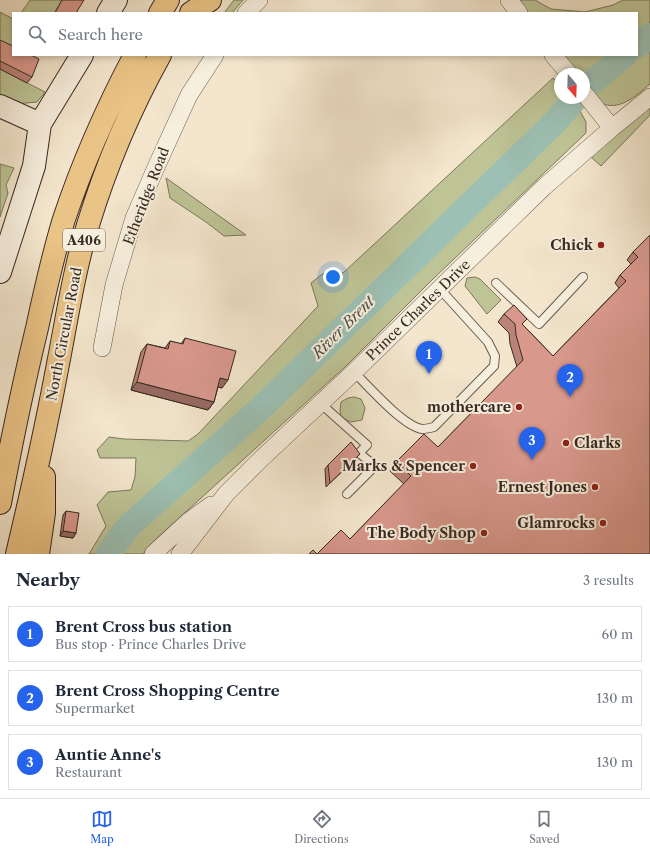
<!DOCTYPE html>
<meta charset="utf-8">
<style>
:root{--surface:#fff;--page:#f2f2f3;--text:#1f2937;--muted:#747a83;--line:#e0e1e3;--accent:#2563eb}
body{margin:0;font-family:"Libre Caslon Text",serif;background:var(--page);color:var(--text)}
.compass{position:absolute;left:554px;top:68px;width:36px;height:36px;border-radius:50%;background:var(--surface);box-shadow:0 2px 6px #0003;rotate:161deg}
.you{position:absolute;left:333px;top:277px;width:14px;height:14px;margin:-10px;border:3px solid #fff;border-radius:50%;background:#1a73e8;box-shadow:0 0 0 6px #1a73e833}
.badge{display:grid;place-items:center;width:26px;height:26px;border-radius:50%;background:var(--accent);color:#fff;font-size:13px;font-weight:700}
.pin{position:absolute;translate:-50% -33px;filter:drop-shadow(0 1px 2px #0008)}
.pin::after{content:'';position:absolute;top:21px;width:14px;height:12px;background:inherit;clip-path:polygon(0 0,100% 0,50% 100%)}
.list{margin:0;padding:0;list-style:none}
h2{display:flex;justify-content:space-between;align-items:center;height:52px;margin:0;padding:0 16px;font-size:17px}
h2 small{font-size:13px;font-weight:400;color:var(--muted)}
.list li{display:grid;grid-template-columns:26px 1fr auto;gap:12px;align-items:center;box-sizing:border-box;height:56px;margin:0 8px 8px;padding:0 8px;border:1px solid var(--line);border-radius:0px}
.list b{display:block;font-size:15px;white-space:nowrap}
.list p{margin:0;font-size:13px;white-space:nowrap;color:var(--muted)}
.list em{font-size:13px;font-style:normal;color:var(--muted)}
.icon{flex:none;width:22px;height:22px;fill:none;stroke:currentColor;stroke-width:2;stroke-linecap:round;stroke-linejoin:round}
.map{position:relative;flex:none;width:650px;height:554px;overflow:hidden}
.search{position:absolute;background:var(--surface);box-shadow:0 2px 6px #0003;left:12px;right:12px;top:12px;height:44px;display:flex;align-items:center;gap:10px;box-sizing:border-box;padding:0 14px;border-radius:0px;color:var(--muted);font-size:15px}
.sheet{height:244px;background:var(--surface)}
nav{display:flex;justify-content:space-around;align-items:center;box-sizing:border-box;height:56px;border-top:1px solid var(--line);background:var(--surface);font-size:11px;color:var(--muted)}
nav a{display:grid;justify-items:center;gap:2px}
nav .on{color:var(--accent)}
.map>svg:first-child{display:block}
.green{fill:#bec496;stroke:#7c775c}
.lines{fill:none;stroke-linecap:round;stroke-linejoin:round}
.river{stroke:#9cc0b3;stroke-width:25}
.lane-casing{stroke:#68594e;stroke-width:10}
.street-casing{stroke:#68594e;stroke-width:18}
.secondary-casing{stroke:#392a23;stroke-width:24}
.highway-casing{stroke:#392a23;stroke-width:24}
.lane{stroke:#f7efde;stroke-width:8}
.street{stroke:#f7efde;stroke-width:17}
.secondary{stroke:#f7efde;stroke-width:22}
.highway{stroke:#eac386;stroke-width:22}
.wall{fill:#ba8378;stroke:#392a23}
.shaded-wall{fill:#976a62;stroke:#392a23}
.building{fill:#d8988c;stroke:#392a23}
.poi-dot{fill:#8f2418;stroke:#f7efde;stroke-width:1.5}
.labels{text-anchor:middle;dominant-baseline:central;stroke-width:4;stroke-linejoin:round;paint-order:stroke}
.shield{fill:#f7efde;stroke:#72655b;stroke-width:1}
.shield-label{font-size:13px;font-weight:bold;fill:#392a23}
.street-label{font-size:14px;fill:#392a23;stroke:#f7efde}
.poi-label{font-size:14px;font-weight:bold;fill:#392a23;stroke:#f7efde;text-anchor:end}
.water-label{font-size:15px;font-style:italic;fill:#525047;stroke:#f7efde}
</style>
<div class="map">
<svg width="650" height="554" viewBox="0 0 650 554">
<rect width="100%" height="100%" fill="#f3e6cd"/>
<filter id="stains"><feTurbulence type="fractalNoise" baseFrequency=".005" numOctaves="4"/><feColorMatrix values="0 0 0 0 .2 0 0 0 0 .09 0 0 0 0 .02 0 0 0 .5 -.17"/></filter>
<radialGradient id="worn" r=".72"><stop offset=".6" stop-color="#630" stop-opacity="0"/><stop offset="1" stop-color="#630" stop-opacity=".3"/></radialGradient>
<path class="green" d="M30 0H62L54 13H21Z
M234 0H243L232 13H224Z
M516 0H535L551 9 585 12 613 5 623 0H650V22L637 33V13H526Z
M0 12 13 19V54L0 47Z
M650 46V84C636 96 618 113 599 102 595 100 592 96 589 93Z
M559 55H610L584 76V74H573Z
M0 69 45 92 37 102 15 104 0 96Z
M553 78 560 86V98H563L541 123 258 403 125 523 104 554H89L106 526 97 505 108 492 131 490 135 477 136 458H100L97 450 109 437 124 439 188 441 198 434 318 306 311 283 330 268 343 273Z
M650 108V115L601 166 591 157 610 139Z
M579 109 586 122V133L431 281 346 366 154 541 143 554H114L131 530 292 388 360 322 513 167Z
M0 164 14 168 6 185 8 193 0 217Z
M166 178 246 235 224 236 206 222 170 198Z
M475 277 480 279 501 300 487 314 465 286 467 278Z
M354 397 361 399 365 408 362 420 351 422 341 417 340 410 341 402 348 398Z"/>
<g class="lines">
<path class="river" d="M637 46 650 35
M584 89 625 55
M108 554 128 527 262 407 554 123 576 98"/>
<defs>
<path id="lane" d="M496 283 539 324 583 277
M354 372C368 386 403 426 422 429 426 429 430 428 434 427L494 366 495 356 488 342 439 288
M320 403 367 445 359 453 375 466 347 494"/>
<path id="street" d="M509 0 519 13
M246 13 259 0
M553 55 569 74
M584 93 612 128
M102 348 114 285 134 218 157 165 189 95 215 55
M153 554 189 521 211 505
M180 554 226 494 261 459 354 372 544 187 612 128 650 97"/>
<path id="secondary" d="M108 13 116 0
M0 106 40 124
M0 272 34 166 40 124 82 55"/>
<path id="highway" d="M160 13 168 0
M191 13 210 0
M0 503C11 444 23 386 37 328 45 291 53 255 64 219 83 162 107 108 135 55
M17 554C32 491 46 428 58 364 67 318 74 270 88 225 106 166 130 109 160 55
M38 554 44 513V477"/>
</defs>
<use href="#lane" class="lane-casing"/>
<use href="#street" class="street-casing"/>
<use href="#secondary" class="secondary-casing"/>
<use href="#highway" class="highway-casing"/>
<use href="#lane" class="lane"/>
<use href="#street" class="street"/>
<use href="#secondary" class="secondary"/>
<use href="#highway" class="highway"/>
</g>
<path class="wall" d="M0 40 32 77 27 83 0 69Z
M650 235V554H317L350 539 404 484 390 471 396 462 438 447 517 367 510 344 509 333 498 322 504 314 523 325 553 356 619 288 615 283 620 275 631 264 627 260 633 252Z
M185 338 222 388 218 387 214 402 208 410 131 390 141 352 147 344 165 348 170 341 181 344Z
M360 454 356 458 326 487 325 469 328 465Z
M66 511 76 533 73 538 60 536 63 515Z"/>
<path class="shaded-wall" d="M220 378 228 380 222 388 214 386Z
M137 382 214 402 208 410 131 390Z
M63 531 76 533 73 538 60 536Z"/>
<path class="building" d="M62 0H84L76 13H55Z
M0 40 13 46V55H31L39 59 32 77 0 61Z
M650 235V554H309L313 550 317 554 341 530 350 539 411 476 396 462 424 434 438 447 523 360 516 335 515 324 504 314 514 305 527 319 522 324 553 356 626 281 620 275 638 257 633 252Z
M185 338 236 351 228 380 220 378 214 402 137 382 147 344 168 349 170 341 183 344Z
M351 442 360 454 330 483 328 465Z
M66 511 79 513 76 533 63 531Z"/>
<g class="poi-dot">
<circle cx="601" cy="245" r="4"/>
<circle cx="519" cy="407" r="4"/>
<circle cx="566" cy="443" r="4"/>
<circle cx="473" cy="466" r="4"/>
<circle cx="595" cy="487" r="4"/>
<circle cx="603" cy="523" r="4"/>
<circle cx="484" cy="533" r="4"/>
</g>
<g class="labels">
<rect class="shield" x="63" y="229" width="42" height="22" rx="3"/>
<g class="shield-label">
<text x="84" y="240">A406</text>
</g>
<g class="street-label">
<text transform="translate(146 196) rotate(-69)">Etheridge Road</text>
<text transform="translate(418 310) rotate(-44)">Prince Charles Drive</text>
<text transform="translate(64 334) rotate(-79)">North Circular Road</text>
</g>
<g class="poi-label">
<text x="593" y="245">Chick</text>
<text x="511" y="407">mothercare</text>
<text x="574" y="443" text-anchor="start">Clarks</text>
<text x="465" y="466">Marks &amp; Spencer</text>
<text x="587" y="487">Ernest Jones</text>
<text x="595" y="523">Glamrocks</text>
<text x="476" y="533">The Body Shop</text>
</g>
<g class="water-label">
<text transform="translate(343 327) rotate(-45)">River Brent</text>
</g>
</g>
<rect width="100%" height="100%" filter="url(#stains)"/>
<rect width="100%" height="100%" fill="url(#worn)"/>
</svg>
<svg class="compass" viewBox="-18 -18 36 36"><path d="M0-13l5 13h-10z" fill="#e53935"/><path d="M0 13l5-13h-10z" fill="#747a83"/></svg>
<div class="you"></div>
<div class="pin badge" style="left:429px;top:374px">1</div>
<div class="pin badge" style="left:570px;top:397px">2</div>
<div class="pin badge" style="left:532px;top:460px">3</div>
<div class="search"><svg class="icon" aria-label="search" viewBox="0 0 24 24"><circle cx="10" cy="10" r="6"/><path d="M15 15l6 6"/></svg>Search here</div>
</div>
<section class="sheet">
<h2>Nearby<small>3 results</small></h2>
<ul class="list">
<li><span class="badge">1</span><div><b>Brent Cross bus station</b><p>Bus stop · Prince Charles Drive</p></div><em>60 m</em></li>
<li><span class="badge">2</span><div><b>Brent Cross Shopping Centre</b><p>Supermarket</p></div><em>130 m</em></li>
<li><span class="badge">3</span><div><b>Auntie Anne's</b><p>Restaurant</p></div><em>130 m</em></li>
</ul>
</section>
<nav>
<a class="on"><svg class="icon" aria-label="map" viewBox="0 0 24 24"><path d="M3 6l6-2 6 2 6-2v14l-6 2-6-2-6 2zM9 4v14M15 6v14"/></svg>Map</a>
<a><svg class="icon" aria-label="directions" viewBox="0 0 24 24"><path d="M12 3l9 9-9 9-9-9zM9 14v-3h6M13 9l2 2-2 2"/></svg>Directions</a>
<a><svg class="icon" aria-label="saved" viewBox="0 0 24 24"><path d="M7 4h10v16l-5-4-5 4z"/></svg>Saved</a>
</nav>
